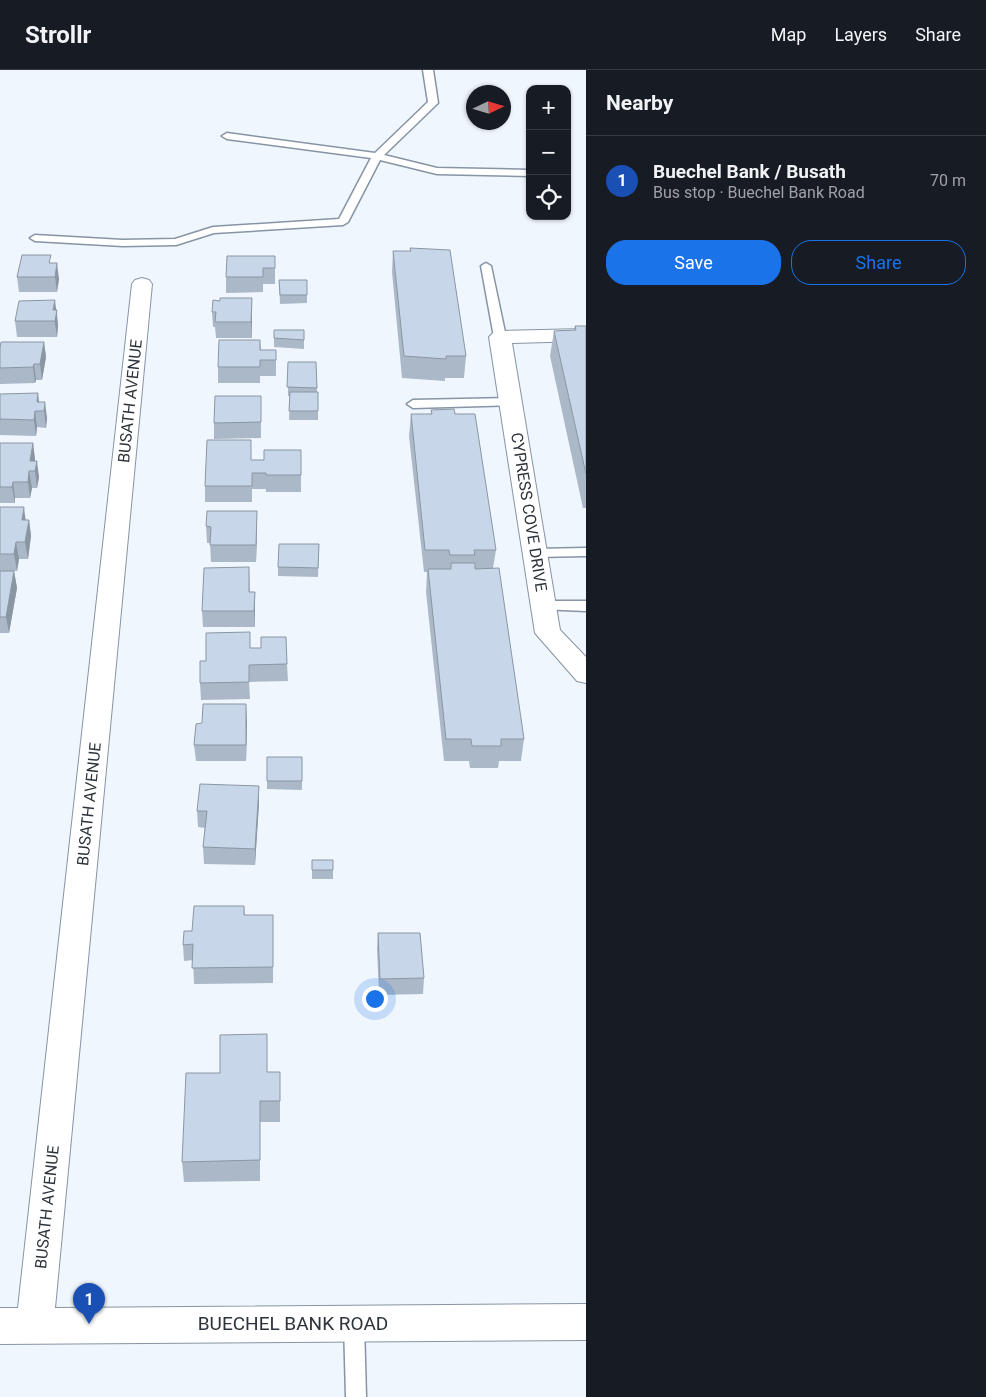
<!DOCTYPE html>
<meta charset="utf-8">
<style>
:root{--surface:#171b24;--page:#242831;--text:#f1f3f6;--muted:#9ea1a6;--line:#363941;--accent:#1a73e8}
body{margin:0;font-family:Roboto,sans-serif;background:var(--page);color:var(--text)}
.controls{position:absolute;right:15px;top:15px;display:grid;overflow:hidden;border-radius:10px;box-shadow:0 1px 4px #0004}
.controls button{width:45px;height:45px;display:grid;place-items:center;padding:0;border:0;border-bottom:1px solid var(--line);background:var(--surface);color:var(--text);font:25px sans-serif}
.compass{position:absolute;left:466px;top:15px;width:45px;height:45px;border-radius:50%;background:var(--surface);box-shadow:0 1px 4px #0004;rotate:86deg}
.you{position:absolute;left:374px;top:928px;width:18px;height:18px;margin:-12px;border:4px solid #fff;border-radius:50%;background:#1a73e8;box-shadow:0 0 0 8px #1a73e833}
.badge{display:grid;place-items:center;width:32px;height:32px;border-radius:50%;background:var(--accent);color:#fff;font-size:16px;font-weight:700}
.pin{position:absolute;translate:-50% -41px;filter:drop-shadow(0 1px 2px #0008)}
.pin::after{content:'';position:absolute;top:26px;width:18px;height:15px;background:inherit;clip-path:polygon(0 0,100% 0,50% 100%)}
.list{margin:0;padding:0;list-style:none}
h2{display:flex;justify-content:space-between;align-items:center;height:65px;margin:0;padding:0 20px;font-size:21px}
h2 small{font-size:16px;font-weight:400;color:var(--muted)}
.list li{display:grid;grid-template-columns:32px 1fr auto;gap:15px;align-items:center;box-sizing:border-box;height:90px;padding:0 20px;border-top:1px solid var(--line)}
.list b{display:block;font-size:19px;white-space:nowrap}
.list p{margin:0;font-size:16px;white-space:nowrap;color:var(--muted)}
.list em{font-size:16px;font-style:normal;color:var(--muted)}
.actions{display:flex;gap:10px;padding:15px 20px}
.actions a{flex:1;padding:11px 0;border:1px solid var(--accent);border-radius:20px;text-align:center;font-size:18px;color:var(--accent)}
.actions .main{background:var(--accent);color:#fff}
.icon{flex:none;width:28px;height:28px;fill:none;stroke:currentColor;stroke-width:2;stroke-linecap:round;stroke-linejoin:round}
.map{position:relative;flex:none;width:586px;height:1327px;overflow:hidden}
header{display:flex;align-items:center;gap:30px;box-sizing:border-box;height:70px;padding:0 25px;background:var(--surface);border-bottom:1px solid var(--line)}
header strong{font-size:24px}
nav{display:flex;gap:28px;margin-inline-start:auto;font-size:18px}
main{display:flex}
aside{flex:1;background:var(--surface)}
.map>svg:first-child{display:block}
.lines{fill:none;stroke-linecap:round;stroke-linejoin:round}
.lane-casing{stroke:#8694a5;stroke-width:3}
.street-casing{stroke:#8694a5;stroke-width:2}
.lane{fill:#fff;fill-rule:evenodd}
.street{fill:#fff;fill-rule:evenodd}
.wall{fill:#abb8c8}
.shaded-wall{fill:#8b96a3}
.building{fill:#c7d6e9;stroke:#8b96a3}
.labels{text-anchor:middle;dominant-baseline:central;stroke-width:4.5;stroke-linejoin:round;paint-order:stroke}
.street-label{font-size:16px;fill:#2d333a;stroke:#fff}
.near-street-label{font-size:19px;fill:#2d333a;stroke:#fff}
</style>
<header>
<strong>Strollr</strong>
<nav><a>Map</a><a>Layers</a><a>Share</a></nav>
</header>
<main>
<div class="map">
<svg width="586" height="1327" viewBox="0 0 586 1327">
<rect width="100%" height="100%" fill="#eff6fd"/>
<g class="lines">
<defs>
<path id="lane" d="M423 0H433L438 33 384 85 437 98 530 100V106L437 104 380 90 348 152 343 155 214 163 176 175 123 176 35 171 30 168 35 165 123 170 175 169 213 157 339 149 371 88 227 69 222 66 227 63 375 83 428 32Z
M486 193 491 196 506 267 500 270 494 267 481 196Z
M511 328 515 329 517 332 515 335 413 338 407 334 413 330Z
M586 478V486L535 487 528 483 535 479Z
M544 531H586V541L539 539 537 536 539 533Z
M354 1243 361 1246 364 1253 366 1327H346L344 1253 347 1246Z"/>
<path id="street" d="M142 208 149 210 152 214 55 1238 586 1234V1270L0 1274V1238H18L132 214 135 210Z
M586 259V271L512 273 560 560 586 587V613L577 611 535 563 489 267 493 263 500 261Z"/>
</defs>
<use href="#lane" class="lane-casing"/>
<use href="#street" class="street-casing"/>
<use href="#lane" class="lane"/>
<use href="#street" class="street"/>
</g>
<path class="wall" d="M410 178 466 286 464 308H445V311L402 308 392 202 393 181H410Z
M275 186V214H263V222L226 223V207Z
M52 193 59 209 57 222H19L17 207Z
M279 210H307V233L280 234Z
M56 240H57L58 256 57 267H17L15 251Z
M212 242 252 244V268H216L215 257H213Z
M575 256H586V438H583L550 286 554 261 574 260Z
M274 260H304V279L274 277Z
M260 270 261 280H276V306H260V313H218V297Z
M44 272 46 287 42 310H36L35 313 0 314V278Z
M288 292H316L317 322H318V350H289L290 326H288Z
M0 324 39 332 47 348 46 358 37 357 36 366 0 365Z
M261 326V368L214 369V353Z
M431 340 455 344 496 480 493 498 524 669 521 691H499L498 698H470L469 691H444L426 522 427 502H424L409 366 411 344H431Z
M0 373H33L35 391 39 407 37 418H32L30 428H15V433H0Z
M301 380V422H266V419H252V432H205V416L252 390H264Z
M0 437 26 450H29L31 466 28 489H19L17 501H0Z
M206 456 257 458 256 492H211L210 473H207Z
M319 474 318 507 278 506V497Z
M249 497 250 522H255V557H203L202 541Z
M0 501H14L17 518 9 563H0Z
M250 578 287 594 288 611 249 612 250 629 201 630 200 613 206 591Z
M247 651 246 691H196L194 675 202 653Z
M267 687H302V720L267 719Z
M259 733 255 795 204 794 203 777 205 758 198 757 197 741Z
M312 790H333V809H312Z
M244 836 245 845 273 861V913L194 914 193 890 184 891 183 875 192 861Z
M378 863 424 908 423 924 379 925 377 879Z
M268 1002H280V1052H260V1111L184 1112 182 1092Z"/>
<path class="shaded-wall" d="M57 193 59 209 57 222 55 207Z
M252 228V268L251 252Z
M55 230 58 256 57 267 53 240Z
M44 272 46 287 42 310 40 294Z
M34 294 36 310 35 313 33 297Z
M38 323 40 339 37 332Z
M45 332 47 348 46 358 44 341Z
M35 341 37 357 36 366 34 350Z
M33 373 35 389 33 401 30 391Z
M37 391 39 407 37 418 35 401Z
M29 401 32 418 30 428 28 412Z
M13 412 15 428V433L12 417Z
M24 437 26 453 22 450Z
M257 441V458L256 492V475Z
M29 450 31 466 28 489 25 472Z
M16 472 19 489 17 501 14 484Z
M14 501 17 518 9 563 6 547Z
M255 522V557L254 541Z
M246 634 247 651 246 691Z
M259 716V733L255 795V779Z"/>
<path class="building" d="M410 178 450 180 466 286H446V289L404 286 393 181H411Z
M22 185H51L49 193H57L55 207H17Z
M227 186H275V198H263V207H226Z
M279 210H307V225H280Z
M220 228H252L251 252H215L216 242H212L213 230 220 231Z
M55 230 53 240H57L55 251H15L19 231Z
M575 256H586V404L554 261 576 260Z
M274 260H304V270L274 268Z
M219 270H260V280H276V290H260V297H218Z
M1 272H44L40 294H34L33 297 0 298V278Z
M288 292H316L317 318 287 317Z
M290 322H318V341H289Z
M38 323 37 332H45L44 341H35L34 350 0 349V324Z
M215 326H261V352L214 353Z
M454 339 455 344H475L496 480H474L475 485H450L449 480H425L411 344H432L431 340Z
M207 370H251V390H264V380H301V405H266V403H252V416H205Z
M0 373H33L30 391H37L35 401H29L28 412H13L12 417H0Z
M0 437H24L22 450H29L25 472H16L14 484H0Z
M207 441H257L256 475H210L211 457 206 456Z
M279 474H319L318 498 278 497Z
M451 493H475V499L499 498 524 669H501V676H472L471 669H446L428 499H451Z
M249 497V522H255L254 541H202L204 498Z
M0 501H14L6 547H0Z
M250 562V578H261V567H286L287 594 249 595V612L200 613V591H206V563Z
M203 634H246V675H194L196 654 202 653Z
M267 687H302V711H267Z
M200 714 259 716 255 779 203 777 207 741H197Z
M312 790H333V800H312Z
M194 836H244V845H273V897L192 898 193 874 183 875 184 861H192Z
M378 863H420L424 908 380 909Z
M267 964V1002H280V1031H260V1090L182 1092 186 1003H220V965Z"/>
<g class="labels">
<g class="street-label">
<text transform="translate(130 331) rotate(-84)">BUSATH AVENUE</text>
<text transform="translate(529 442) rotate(81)">CYPRESS COVE DRIVE</text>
<text transform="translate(89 734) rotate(-84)">BUSATH AVENUE</text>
<text transform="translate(47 1137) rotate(-84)">BUSATH AVENUE</text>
</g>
<g class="near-street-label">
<text x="293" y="1253">BUECHEL BANK ROAD</text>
</g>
</g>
</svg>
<div class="controls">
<button>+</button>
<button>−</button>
<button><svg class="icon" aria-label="locate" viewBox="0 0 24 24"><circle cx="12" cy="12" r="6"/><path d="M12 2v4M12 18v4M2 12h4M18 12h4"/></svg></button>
</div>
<svg class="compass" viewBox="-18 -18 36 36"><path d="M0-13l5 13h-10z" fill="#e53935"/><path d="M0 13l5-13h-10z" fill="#9ea1a6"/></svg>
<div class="you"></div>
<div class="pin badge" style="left:89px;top:1254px;background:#1a4fb4">1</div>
</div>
<aside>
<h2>Nearby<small></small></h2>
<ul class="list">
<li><span class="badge" style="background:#1a4fb4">1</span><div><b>Buechel Bank / Busath</b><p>Bus stop · Buechel Bank Road</p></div><em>70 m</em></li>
</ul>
<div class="actions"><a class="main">Save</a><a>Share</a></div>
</aside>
</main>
